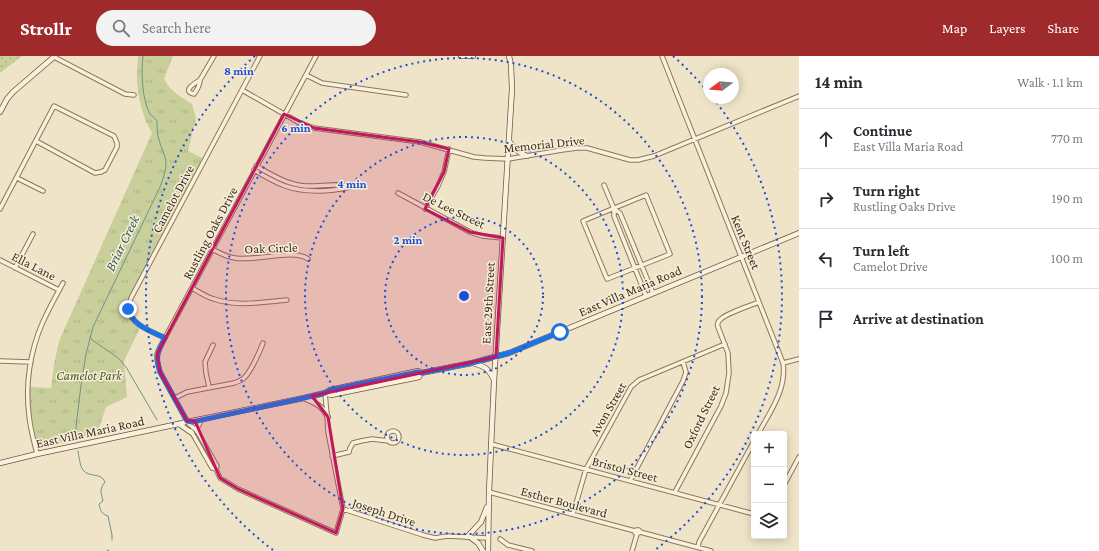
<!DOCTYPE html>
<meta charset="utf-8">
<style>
:root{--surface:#fff;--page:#f2f2f3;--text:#2b2b33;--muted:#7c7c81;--line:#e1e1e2;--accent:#9e2a2b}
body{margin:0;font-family:"Crimson Pro",serif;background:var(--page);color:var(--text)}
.controls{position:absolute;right:12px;bottom:12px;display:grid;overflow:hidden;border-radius:4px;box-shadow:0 2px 10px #0003}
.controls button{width:36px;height:36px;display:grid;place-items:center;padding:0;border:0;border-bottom:1px solid var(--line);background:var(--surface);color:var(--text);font:20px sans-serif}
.compass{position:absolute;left:703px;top:12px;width:36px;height:36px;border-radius:50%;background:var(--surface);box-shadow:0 2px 10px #0003;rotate:254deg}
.stop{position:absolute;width:12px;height:12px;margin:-9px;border:3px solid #1a73e8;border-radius:50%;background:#fff}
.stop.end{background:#1a73e8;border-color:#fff;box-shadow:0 1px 4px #0008}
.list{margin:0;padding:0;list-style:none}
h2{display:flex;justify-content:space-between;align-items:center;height:52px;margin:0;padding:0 16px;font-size:17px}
h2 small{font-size:13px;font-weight:400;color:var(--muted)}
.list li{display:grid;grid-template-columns:26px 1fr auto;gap:12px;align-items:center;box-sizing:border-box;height:60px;padding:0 16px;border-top:1px solid var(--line)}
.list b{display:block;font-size:15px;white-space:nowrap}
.list p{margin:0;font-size:13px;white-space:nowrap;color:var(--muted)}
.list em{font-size:13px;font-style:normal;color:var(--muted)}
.icon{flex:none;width:22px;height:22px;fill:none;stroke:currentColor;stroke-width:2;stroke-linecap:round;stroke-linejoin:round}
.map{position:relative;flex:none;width:799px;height:495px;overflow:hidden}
header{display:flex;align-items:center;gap:24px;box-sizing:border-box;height:56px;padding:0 20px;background:var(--accent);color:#fff}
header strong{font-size:19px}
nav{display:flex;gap:22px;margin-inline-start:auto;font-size:14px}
.search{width:280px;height:36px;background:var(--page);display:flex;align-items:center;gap:10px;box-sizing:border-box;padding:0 14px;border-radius:22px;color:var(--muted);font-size:15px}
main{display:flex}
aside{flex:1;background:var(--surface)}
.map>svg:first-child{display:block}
.grass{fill:url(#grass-dots)}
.park{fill:url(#park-tufts)}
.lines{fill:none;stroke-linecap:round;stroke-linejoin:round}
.stream{stroke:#6f938a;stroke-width:1}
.street-casing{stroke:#8d765c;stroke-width:5.5}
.secondary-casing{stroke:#6f573f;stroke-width:6}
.street{stroke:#faf1dc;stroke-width:3.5}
.secondary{stroke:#faf1dc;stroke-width:4.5}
.route{stroke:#1a73e8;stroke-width:5}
.marked{fill:#c2185b;fill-opacity:0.2;stroke:#c2185b;stroke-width:3;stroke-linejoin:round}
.ring{fill:none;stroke:#1d4ed8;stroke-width:2;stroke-dasharray:2 4}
.labels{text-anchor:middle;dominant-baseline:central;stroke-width:3;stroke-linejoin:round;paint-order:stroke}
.street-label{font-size:13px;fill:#3d2e20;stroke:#f7eed8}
.park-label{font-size:13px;font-style:italic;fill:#4d5a26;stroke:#f7eed8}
.water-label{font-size:14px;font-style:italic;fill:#2f5d5a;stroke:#f7eed8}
.centre{fill:#1d4ed8;stroke:#f7eed8;stroke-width:2}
.ring-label{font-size:12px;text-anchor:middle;font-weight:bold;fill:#1d4ed8;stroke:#f7eed8;stroke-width:3;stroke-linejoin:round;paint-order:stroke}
</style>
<header>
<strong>Strollr</strong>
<div class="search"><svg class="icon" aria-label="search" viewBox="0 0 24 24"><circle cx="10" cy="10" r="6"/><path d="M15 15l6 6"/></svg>Search here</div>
<nav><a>Map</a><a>Layers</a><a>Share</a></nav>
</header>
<main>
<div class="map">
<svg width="799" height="495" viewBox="0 0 799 495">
<defs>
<pattern id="grass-dots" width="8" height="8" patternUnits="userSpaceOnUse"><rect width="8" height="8" fill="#c9cf9b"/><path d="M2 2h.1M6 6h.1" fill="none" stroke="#aeb285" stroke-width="1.8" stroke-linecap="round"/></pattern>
<pattern id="park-tufts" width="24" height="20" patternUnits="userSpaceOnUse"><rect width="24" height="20" fill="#c9cf9b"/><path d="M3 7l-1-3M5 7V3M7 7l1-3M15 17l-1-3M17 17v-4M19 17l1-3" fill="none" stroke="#aeb285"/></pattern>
</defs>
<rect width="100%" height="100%" fill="#f0e4c8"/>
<path class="grass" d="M0 0H22L0 17Z"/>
<path class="park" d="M138 0H173L164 23C170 35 181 41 192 48L196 62 188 95 204 103 131 242 130 258 141 270 124 305 127 341 106 351 97 379 38 392C33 371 29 352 30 331L51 332 54 309 59 285 152 77C142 61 136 35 137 16 137 11 138 5 138 0Z"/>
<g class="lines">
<path class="stream" d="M90 281 92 284 117 301 126 311 157 364
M77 384 76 371 81 329 86 298 93 271 160 131C163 123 166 115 166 106 165 98 161 92 159 84 157 78 157 71 157 65 155 62 152 60 150 58 142 44 141 16 143 0
M78 395C79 401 80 410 83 414 89 422 101 416 105 426 99 434 101 436 103 445L99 448C100 455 102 458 108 460L112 479V484
M107 495 109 494"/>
<defs>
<path id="street" d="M662 0 783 307C787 333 770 356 758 378
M54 1 125 38 134 39
M306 19 322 27 406 39
M200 24C195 27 181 35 194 38 197 34 200 29 200 24L214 0
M242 34 298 66 314 72 420 86 474 101 485 102 508 103 562 94 577 92H587L630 104H638L654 100 799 40
M256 110C272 119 288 129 306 130 319 131 339 126 350 131
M254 114C264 120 274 126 285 130 305 137 330 136 350 131
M17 122 43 135
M604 129 614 153V160L646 240
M398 137 470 176 482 180 503 182
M646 139 670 198 607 223 583 165Z
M0 153 54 50 114 80 117 87V91L105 114 101 116 95 117 36 85
M425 153 438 130 444 116 449 93
M614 153 620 157 653 237
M212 193C220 197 226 201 235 202 254 206 294 192 308 203
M0 204 59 234
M15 212 33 178
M192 232C199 236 206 241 214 243 236 251 264 246 287 244
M165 282C153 276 128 268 129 252 129 249 130 245 131 242L260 0
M0 305 31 306
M783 307 799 303
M209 331 206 317 205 306 213 289
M175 342 187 336 234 327C237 326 240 325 243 323 251 316 259 297 263 287
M187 365 160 316 157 304V298L159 293 316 0
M189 368 197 375 217 410 216 413 220 422 238 433 336 477 343 453 328 376 327 358 325 337
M191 375 212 412 216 413
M387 381a6 6 0 1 1 12 0a6 6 0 1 1-12 0Z
M491 388 754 458
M37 398C34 385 30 372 29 359 25 329 30 296 42 268 48 254 56 240 63 227
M332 400 349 396 350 392 353 387 361 385 372 383 389 385
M630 425 683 325 686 316 683 306
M784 429 799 401
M489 436 635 475
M675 436 721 350 726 337 729 317 728 297 718 271C717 268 718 265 721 263 727 257 750 250 759 246
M343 453 423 479 435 482 447 480 487 482
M573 458 586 413 631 331 639 324 725 288
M640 476 711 495
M500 483 508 489 532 495
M698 491 699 486 754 385
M632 495 637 478 640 476 639 474H636L635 475V477L637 478"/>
<path id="secondary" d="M461 0H473
M0 56 7 43 13 36 55 0
M509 85C514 93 518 96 527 100
M473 307C486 311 488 312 494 324
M325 337 331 339 419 321 421 317
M304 342C315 347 322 349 328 361
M179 368 192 377
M197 375V372L201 364
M0 407 37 398 183 367 187 365H192L304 342 325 337 330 334 418 315 421 317 472 307 509 297 799 177
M467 481 481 466 487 451
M470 481 478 487 483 495
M488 495 489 436 494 325 512 33 511 9 509 0"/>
</defs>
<use href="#street" class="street-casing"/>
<use href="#secondary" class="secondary-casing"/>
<use href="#street" class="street"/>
<use href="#secondary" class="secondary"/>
</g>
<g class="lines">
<path class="route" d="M128 253C133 270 151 275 165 282 158 295 155 301 160 316L187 365 192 366 304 342 325 337 330 334 418 316 421 317 472 307 509 297 560 276"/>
</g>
<path class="marked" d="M284 58 314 72 420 86 449 93 444 116 425 153 470 176 503 182 496 301 312 340 328 361 343 453 336 477 238 433 220 422 195 365H187L160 316 157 298Z"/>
<g class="ring">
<circle cx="464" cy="240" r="79"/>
<circle cx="464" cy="240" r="159"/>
<circle cx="464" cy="240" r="238"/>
<path d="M273 494A318 318 0 0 1 255 0M673 0A318 318 0 0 1 708 36M713 42A318 318 0 0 1 655 494"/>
</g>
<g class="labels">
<g class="street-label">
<text transform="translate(544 88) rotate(-6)">Memorial Drive</text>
<text transform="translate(173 143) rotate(-62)">Camelot Drive</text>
<text transform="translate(454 154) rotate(26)">De Lee Street</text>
<text transform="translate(210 177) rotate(-62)">Rustling Oaks Drive</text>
<text transform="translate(746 186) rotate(68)">Kent Street</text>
<text transform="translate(271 192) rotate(-2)">Oak Circle</text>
<text transform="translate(34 210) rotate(27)">Ella Lane</text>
<text transform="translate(630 235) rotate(-23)">East Villa Maria Road</text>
<text transform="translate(488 247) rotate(-87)">East 29th Street</text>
<text transform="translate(608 353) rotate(-60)">Avon Street</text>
<text transform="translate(701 361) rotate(-64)">Oxford Street</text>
<text transform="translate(90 376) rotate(-12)">East Villa Maria Road</text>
<text transform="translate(625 413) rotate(15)">Bristol Street</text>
<text transform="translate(564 446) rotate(15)">Esther Boulevard</text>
<text transform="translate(384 456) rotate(18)">Joseph Drive</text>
</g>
<g class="park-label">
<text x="89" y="319">Camelot Park</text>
</g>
<g class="water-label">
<text transform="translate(122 187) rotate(-64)">Briar Creek</text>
</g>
</g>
<circle cx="464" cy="240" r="6" class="centre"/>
<g class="ring-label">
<text x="239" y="19">8 min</text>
<text x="296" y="76">6 min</text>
<text x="352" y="132">4 min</text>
<text x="408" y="188">2 min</text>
</g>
</svg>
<div class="controls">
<button>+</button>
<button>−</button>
<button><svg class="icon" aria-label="layers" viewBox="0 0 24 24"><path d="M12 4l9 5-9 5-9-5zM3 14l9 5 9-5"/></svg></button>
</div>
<svg class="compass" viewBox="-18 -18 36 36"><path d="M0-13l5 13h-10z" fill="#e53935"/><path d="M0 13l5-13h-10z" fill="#7c7c81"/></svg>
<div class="stop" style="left:560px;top:276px"></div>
<div class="stop end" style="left:128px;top:253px"></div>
</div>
<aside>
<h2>14 min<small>Walk · 1.1 km</small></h2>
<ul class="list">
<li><svg class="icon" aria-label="ahead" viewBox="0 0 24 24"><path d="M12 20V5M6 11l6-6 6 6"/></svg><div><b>Continue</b><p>East Villa Maria Road</p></div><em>770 m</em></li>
<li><svg class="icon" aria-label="right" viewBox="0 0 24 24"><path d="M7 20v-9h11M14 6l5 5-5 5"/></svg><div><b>Turn right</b><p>Rustling Oaks Drive</p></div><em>190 m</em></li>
<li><svg class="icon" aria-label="left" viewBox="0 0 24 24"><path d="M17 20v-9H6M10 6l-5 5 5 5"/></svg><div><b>Turn left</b><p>Camelot Drive</p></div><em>100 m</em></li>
<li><svg class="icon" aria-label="arrive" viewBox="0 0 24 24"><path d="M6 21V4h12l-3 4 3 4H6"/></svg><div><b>Arrive at destination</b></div></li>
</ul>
</aside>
</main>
